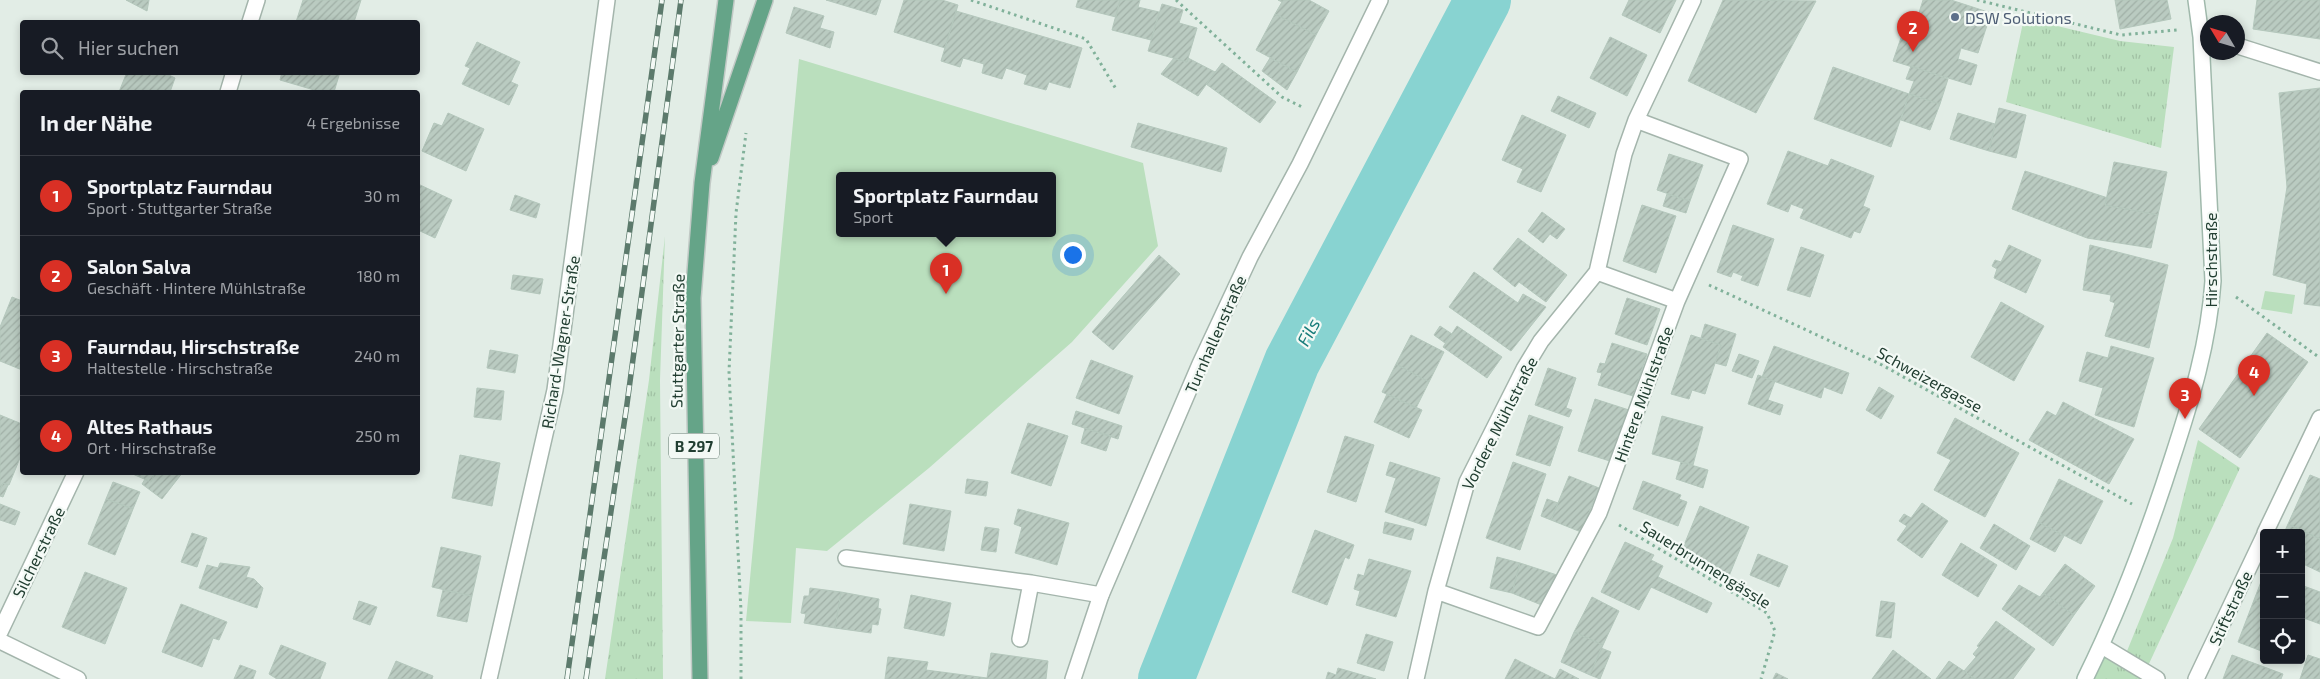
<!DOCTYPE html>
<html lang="de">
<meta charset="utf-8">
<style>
:root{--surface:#171b24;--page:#20242c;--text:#f1f3f6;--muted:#9ea1a6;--line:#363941;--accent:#d93025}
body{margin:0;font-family:"Exo 2",sans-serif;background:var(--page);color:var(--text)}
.controls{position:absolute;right:15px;bottom:15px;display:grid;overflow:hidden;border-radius:5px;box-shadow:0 2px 8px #0003}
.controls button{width:45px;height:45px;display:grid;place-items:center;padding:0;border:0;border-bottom:1px solid var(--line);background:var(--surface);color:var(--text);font:25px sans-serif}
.compass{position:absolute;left:2200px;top:15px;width:45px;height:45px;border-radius:50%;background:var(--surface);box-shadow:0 2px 8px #0003;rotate:308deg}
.you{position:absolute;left:1072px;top:254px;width:18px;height:18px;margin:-12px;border:4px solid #fff;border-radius:50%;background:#1a73e8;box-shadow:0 0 0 8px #1a73e833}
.badge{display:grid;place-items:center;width:32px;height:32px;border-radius:50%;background:var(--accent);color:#fff;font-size:16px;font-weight:700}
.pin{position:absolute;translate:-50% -41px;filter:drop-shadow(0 1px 2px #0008)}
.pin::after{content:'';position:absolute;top:26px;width:18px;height:15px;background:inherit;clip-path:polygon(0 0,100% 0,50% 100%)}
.popup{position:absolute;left:836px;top:172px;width:220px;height:65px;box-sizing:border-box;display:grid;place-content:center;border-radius:5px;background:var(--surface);filter:drop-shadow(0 1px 4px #0005);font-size:16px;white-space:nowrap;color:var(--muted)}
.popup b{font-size:19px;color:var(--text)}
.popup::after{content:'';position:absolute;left:50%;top:100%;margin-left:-10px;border:10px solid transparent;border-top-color:var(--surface)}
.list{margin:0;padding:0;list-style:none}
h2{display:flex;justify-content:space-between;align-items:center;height:65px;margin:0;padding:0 20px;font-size:21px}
h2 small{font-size:16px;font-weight:400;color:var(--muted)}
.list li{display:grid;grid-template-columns:32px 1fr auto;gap:15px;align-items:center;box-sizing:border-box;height:80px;padding:0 20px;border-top:1px solid var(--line)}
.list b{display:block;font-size:19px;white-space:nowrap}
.list p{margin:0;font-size:16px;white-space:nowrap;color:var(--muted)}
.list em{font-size:16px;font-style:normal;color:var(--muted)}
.icon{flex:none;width:28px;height:28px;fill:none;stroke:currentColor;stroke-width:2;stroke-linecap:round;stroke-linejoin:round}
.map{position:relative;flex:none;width:2320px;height:679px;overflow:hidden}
.search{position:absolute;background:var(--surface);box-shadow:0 2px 8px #0003;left:20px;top:20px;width:400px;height:55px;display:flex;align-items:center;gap:12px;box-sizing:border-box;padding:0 18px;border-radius:5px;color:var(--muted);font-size:19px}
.panel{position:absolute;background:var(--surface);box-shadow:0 2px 8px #0003;left:20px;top:90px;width:400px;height:385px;border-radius:5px}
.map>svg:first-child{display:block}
.grass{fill:url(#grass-tufts)}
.pitch{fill:#badfbd;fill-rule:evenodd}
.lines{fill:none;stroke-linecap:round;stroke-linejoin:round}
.river{stroke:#88d3d1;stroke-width:56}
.building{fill:url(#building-hatch);stroke:#b4c7bc}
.lane-casing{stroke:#a4b5ac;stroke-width:18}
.street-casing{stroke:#a4b5ac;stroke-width:18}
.secondary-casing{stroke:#a0b9ac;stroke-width:18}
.primary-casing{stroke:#c1c9c5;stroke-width:18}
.path{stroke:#81b19a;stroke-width:3;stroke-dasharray:2.5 4;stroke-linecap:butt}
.lane{stroke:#fff;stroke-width:15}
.street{stroke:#fff;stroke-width:15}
.secondary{stroke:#fff;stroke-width:15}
.primary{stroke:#65a488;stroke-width:15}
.rail-casing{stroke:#5c7a6c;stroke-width:5.5}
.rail{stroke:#f3f9f5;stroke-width:4;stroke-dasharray:11;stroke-linecap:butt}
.service-dot{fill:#5c6f8a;stroke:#f3f9f5;stroke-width:2}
.labels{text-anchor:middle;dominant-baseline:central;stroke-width:4.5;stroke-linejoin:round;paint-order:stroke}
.shield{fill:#f3f9f5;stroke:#60766c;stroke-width:1}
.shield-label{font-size:15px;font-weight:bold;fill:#213e31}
.service-label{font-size:16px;fill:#4e5e75;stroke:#f3f9f5;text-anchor:start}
.street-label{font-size:16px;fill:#213e31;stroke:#f3f9f5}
.water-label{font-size:18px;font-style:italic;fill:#197d7b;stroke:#f3f9f5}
</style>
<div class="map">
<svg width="2320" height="679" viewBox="0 0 2320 679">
<defs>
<pattern id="grass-tufts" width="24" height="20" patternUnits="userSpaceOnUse" patternTransform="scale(1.25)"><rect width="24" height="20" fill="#badfbd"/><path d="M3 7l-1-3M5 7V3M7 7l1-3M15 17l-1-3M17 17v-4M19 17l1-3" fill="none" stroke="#a0c0a3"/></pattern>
<pattern id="building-hatch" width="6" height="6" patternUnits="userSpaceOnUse" patternTransform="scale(1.25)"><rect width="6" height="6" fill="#bacbc1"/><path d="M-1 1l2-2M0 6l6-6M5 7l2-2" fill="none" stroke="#a0afa6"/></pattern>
</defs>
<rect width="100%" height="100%" fill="#e2ede6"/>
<path class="grass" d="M2024 18 2120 41 2174 47 2161 148 2006 102Z
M665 236 660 380 663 679H605L649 380Z
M2198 440 2240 468 2147 668 2125 656 2173 538Z
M2102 646 2157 679H2086Z"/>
<path class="pitch" d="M799 59 1143 163 1158 246 1072 342 929 468 827 551 796 548 791 623 746 621ZM840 175H1052V233H840Z
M2265 291 2295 295 2292 314 2261 309Z"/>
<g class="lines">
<path class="river" d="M1166 679 1292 362 1483 0"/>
</g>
<path class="building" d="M126 0H149L147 11Z
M303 0H361L354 22H296Z
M826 0H881L876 15Z
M904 0H942L958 5 945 48 894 32Z
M1078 0H1120L1116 17 1076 7Z
M1120 0H1140L1138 7 1159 12 1151 40 1112 30Z
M1278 0H1309L1329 11 1316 35 1275 14 1282 2Z
M1629 0H1676L1660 33 1622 15Z
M1723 0 1816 1 1756 113 1688 81Z
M1923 0H1951L1991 13 1978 53 1961 48 1958 59 1977 65 1971 85 1893 61 1904 29 1913 32Z
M2115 0H2167L2171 19 2120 29Z
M2257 0H2320V39L2253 29Z
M1162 4 1183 10 1179 23 1197 28 1187 62 1148 51Z
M794 7 824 16 820 28 834 32 830 48 786 33Z
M956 11 1082 48 1070 88 1049 82 1046 90 1024 84 1027 75 1006 68 1002 79 982 73 984 64 963 58 960 67 941 61Z
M1275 14 1316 35 1297 72 1256 50Z
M1610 37 1647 55 1627 96 1590 78Z
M477 42 520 62 511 82 518 85 509 105 462 84 470 68 465 66Z
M1174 58 1187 62 1188 58 1215 72 1198 96 1161 74Z
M1270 58 1297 72 1287 90 1262 71Z
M1222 63 1276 102 1260 123 1206 84Z
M1911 66 1948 79 1940 104 1909 94 1914 81 1906 79Z
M1833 67 1909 94 1891 147 1814 119Z
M127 72H163L175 78 170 92H119Z
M282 72H340L334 92H321L280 80Z
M2320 88V306L2304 304 2307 284 2273 275 2287 187 2279 93Z
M1909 94 1940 104 1930 130 1901 120Z
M1558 96 1596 113 1589 128 1551 111Z
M1999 108 2026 115 2016 158 1989 151Z
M448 113 484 129 466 171 422 151 434 123 442 126Z
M1958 113 1995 124 1989 151 1950 139Z
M1522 115 1566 135 1541 192 1517 182 1523 169 1502 160Z
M1138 123 1227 148 1221 172 1131 147Z
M1788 151 1828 166 1831 159 1874 176 1863 206 1870 209 1860 233 1854 231 1851 238 1800 218 1804 209 1791 204 1788 212 1767 204Z
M1669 154 1703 165 1690 201 1657 190Z
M2114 162 2167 172 2158 215 2105 205Z
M2025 171 2108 198 2105 205 2158 215 2151 248 2087 238 2012 209Z
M418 184 452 200 435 238 418 230Z
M1667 194 1690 201 1686 213 1663 206Z
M515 195 540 204 536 218 510 210Z
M1642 205 1676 216 1656 273 1623 261Z
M1542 212 1565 229 1557 239 1550 234 1543 243 1528 231Z
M1733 225 1774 239 1758 286 1741 280 1743 276 1733 272 1731 277 1717 272Z
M1518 238 1567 275 1546 302 1519 282 1515 287 1493 269Z
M2009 245 2041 260 2026 293 1994 278 1997 269 1992 266 1995 260 2001 262Z
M2090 245 2168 265 2149 348 2105 336 2115 303 2110 301 2111 295 2083 290Z
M1801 247 1824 255 1810 297 1787 290Z
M1159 255 1180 274 1113 350 1092 332Z
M1474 272 1518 303 1523 294 1546 307 1511 351 1449 307Z
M513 275 543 279 540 294 511 289Z
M12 297 22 301V370L0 361V327Z
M1627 298 1660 309 1647 345 1615 334Z
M2001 302 2044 326 2014 381 1971 357Z
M1705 324 1736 334 1726 366 1715 363 1721 345 1701 338Z
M1440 326 1452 334 1445 343 1434 335Z
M1457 326 1502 357 1487 378 1443 347Z
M2267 333 2308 362 2240 458 2199 429Z
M1411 335 1444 352 1429 382 1396 364Z
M1691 335 1721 345 1705 394 1692 390 1689 399 1671 394Z
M1612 343 1647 354 1633 396 1598 385 1602 373 1597 372 1600 363 1605 364Z
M1774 346 1849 373 1842 394 1824 387 1821 398 1762 377Z
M2111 346 2154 358 2134 427 2095 415 2103 388 2079 381 2087 352 2108 358Z
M490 350 518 355 515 373 487 368Z
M1739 354 1759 361 1752 378 1732 371Z
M1091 360 1133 376 1119 414 1076 398Z
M1396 364 1429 382 1416 408 1382 392Z
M1548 368 1576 378 1566 408 1572 410 1569 417 1535 405Z
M1758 375 1775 381 1768 400 1783 405 1780 415 1748 404Z
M1879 387 1894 396 1881 419 1866 410Z
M477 388 504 391 501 420 474 417Z
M1387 394 1422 410 1409 438 1374 422Z
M1595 399 1629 410 1613 462 1578 451Z
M2063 402 2134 439 2109 484 2029 440 2047 411 2056 416Z
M1076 411 1122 426 1118 439 1072 424Z
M0 415 22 424 21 440H22V453L9 485 3 483 0 490Z
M1529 415 1563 427 1550 466 1516 455Z
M1662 416 1703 427 1693 465 1652 454Z
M1955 418 2019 453 1985 517 1934 490 1951 460 1937 453Z
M1028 423 1068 436 1051 486 1011 473Z
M1085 428 1111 436 1106 451 1081 443Z
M1345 436 1374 445 1356 502 1327 492Z
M460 455 500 463 492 506 452 498Z
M1390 462 1440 478 1426 526 1385 512 1396 478 1386 475Z
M1513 462 1546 474 1520 550 1486 538Z
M1681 462 1708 470 1703 488 1676 479Z
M128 472H155L151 482Z
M155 472H183L162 499 142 484 145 479 151 482Z
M2310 475 2320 479V539L2288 524Z
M1569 476 1599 488 1581 532 1551 520Z
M967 479 988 482 986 496 965 493Z
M2059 479 2103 501 2081 544 2038 522Z
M1643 481 1681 495 1679 499 1687 502 1678 526 1633 509Z
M113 482 140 492 133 509 106 499Z
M3 483 8 485 3 497 0 496V490Z
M106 499 133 509 115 555 88 544Z
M1547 499 1558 503 1551 520 1541 516Z
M1922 503 1948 521 1922 558 1897 540 1907 526 1899 521 1904 514 1911 518Z
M0 504 20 512 15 525 0 520Z
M910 504 951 511 944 551 903 544Z
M1700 506 1749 527 1729 576 1680 555Z
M1018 509 1069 523 1057 565 1015 553 1022 527 1014 524Z
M1385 522 1414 529 1411 540 1383 533Z
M2038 522 2064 536 2055 552 2030 539Z
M1994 524 2030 546 2016 570 1980 548Z
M2288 524 2320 539V572L2301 563V533H2284Z
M985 527 999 529 996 552 981 550Z
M1315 530 1354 545 1349 559 1345 557 1327 605 1292 592Z
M192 533 207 538 197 567 181 562Z
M1625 542 1654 555 1651 560 1663 566 1658 577 1712 603 1707 613 1651 587 1639 610 1601 592Z
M1961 543 1997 565 1978 597 1942 575Z
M441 547 481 556 472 596 432 587Z
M1758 554 1788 566 1779 587 1750 575Z
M1497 557 1520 563 1512 593 1490 588Z
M1369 559 1411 571 1396 617 1356 605 1360 591 1354 589 1358 574 1364 576Z
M220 563 250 567 246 577 254 579 263 588 257 608 199 588 207 565 218 568Z
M1520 563 1557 575 1544 606 1512 593Z
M2065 564 2095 586 2074 615 2043 593Z
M85 572 127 588 105 644 62 627Z
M2264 574V603L2254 600Z
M2019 585 2040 597 2043 593 2074 615 2053 646 2002 609Z
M2301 585 2320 592V624L2301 617Z
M810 588 841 592 835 628 804 623 806 614 801 613 804 596H809Z
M443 590 472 596 467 622 437 616Z
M841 592 879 599 878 608 881 609 878 625 872 624 871 633 835 628Z
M911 595 951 603 944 636 904 628Z
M1592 597 1619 611 1603 645 1574 632Z
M2254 600 2264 603V652L2238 642Z
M359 601 377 607 370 625 353 619Z
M1881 601 1895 603 1891 638 1876 636Z
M181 604 227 622 219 640 213 638 202 667 162 652Z
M2301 617 2305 619 2301 630Z
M1996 621 2035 649 2013 679H1975L1964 671 1976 657 1973 654 1979 647 1977 646Z
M1574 632 1603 645 1590 675 1561 662Z
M1366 634 1393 642 1384 671 1357 663Z
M281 645 326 663 320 679H277L269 674Z
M1601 648 1611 652 1600 679 1590 675Z
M1893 650 1931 679H1872Z
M991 653 1048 661 1046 679H885L888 657 928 662 926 670 987 678Z
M2232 655 2283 674 2281 679H2223Z
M2308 655 2320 659V679H2300Z
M1515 659 1555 679 1560 669 1579 679H1505Z
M396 661 433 676 432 679H388Z
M1949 661 1964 671 1975 679H1936Z
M240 665 256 671 253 679H234Z
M1338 668 1376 679H1326L1328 672 1336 675Z
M1776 673 1788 679H1773Z"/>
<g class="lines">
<defs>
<path id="lane" d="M846 558 1031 583
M1020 639 1031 583 1101 595"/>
<path id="street" d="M250 22 257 0
M2238 46 2320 72
M228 92 234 72
M1597 272 1677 301
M2265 533 2320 418
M1436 591 1538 627 1599 513 1677 301 1740 159 1636 120
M0 632 76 472
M0 641 78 679
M2102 646 2157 679
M489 679 555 390 607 0
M1073 679 1101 595 1200 364 1250 257 1300 164 1380 0
M1416 679 1436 591 1467 482 1524 369 1541 341 1597 272 1624 154 1636 120 1693 0
M2196 679 2264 536"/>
<path id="secondary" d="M2085 679C2120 608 2148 534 2172 459 2191 401 2209 342 2213 281L2201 37 2196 0"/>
<path id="primary" d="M711 158 765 0
M700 679 693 298 702 183 726 0"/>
</defs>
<use href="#lane" class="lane-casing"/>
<use href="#street" class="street-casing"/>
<use href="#secondary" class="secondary-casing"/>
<use href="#primary" class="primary-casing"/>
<path class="path" d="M971 0 1086 39 1116 89
M1176 0 1282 97 1302 107
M1977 0 2121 35 2177 30
M1709 285 1882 365 2132 504
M2236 297 2320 358
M1619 525 1767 613 1775 631 1761 679
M741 679V611L729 372 736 213 746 133"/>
<use href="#lane" class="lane"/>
<use href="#street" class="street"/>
<use href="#secondary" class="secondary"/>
<use href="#primary" class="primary"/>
<defs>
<path id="rail" d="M567 679 662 0
M586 679 627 404 681 0"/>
</defs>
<use href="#rail" class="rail-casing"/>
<use href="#rail" class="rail"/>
</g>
<circle class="service-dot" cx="1955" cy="17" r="5"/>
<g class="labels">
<rect class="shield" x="669" y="433.5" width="50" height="25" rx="4"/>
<g class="shield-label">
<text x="694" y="446">B 297</text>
</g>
<g class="service-label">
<text x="1965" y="17">DSW Solutions</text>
</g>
<g class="street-label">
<text transform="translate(2210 260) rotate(-90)">Hirschstraße</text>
<text transform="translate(1215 334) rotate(-66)">Turnhallenstraße</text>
<text transform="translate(677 341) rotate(-89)">Stuttgarter Straße</text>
<text transform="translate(560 342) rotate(-81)">Richard-Wagner-Straße</text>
<text transform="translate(1930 379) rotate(29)">Schweizergasse</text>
<text transform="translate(1643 394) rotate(-70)">Hintere Mühlstraße</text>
<text transform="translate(1499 423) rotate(-63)">Vordere Mühlstraße</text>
<text transform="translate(38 552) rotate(-64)">Silcherstraße</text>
<text transform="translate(1706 564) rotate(32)">Sauerbrunnengässle</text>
<text transform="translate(2230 608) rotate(-65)">Stiftstraße</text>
</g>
<g class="water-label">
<text transform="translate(1308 332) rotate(-62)">Fils</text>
</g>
</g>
</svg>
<div class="controls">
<button>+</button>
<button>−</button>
<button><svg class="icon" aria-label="locate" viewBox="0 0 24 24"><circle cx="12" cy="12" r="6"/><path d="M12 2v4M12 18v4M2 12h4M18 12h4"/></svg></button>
</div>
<svg class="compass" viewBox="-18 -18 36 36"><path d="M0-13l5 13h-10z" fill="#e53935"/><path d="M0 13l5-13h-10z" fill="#9ea1a6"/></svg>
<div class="you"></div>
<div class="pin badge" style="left:946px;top:294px">1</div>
<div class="popup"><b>Sportplatz Faurndau</b>Sport</div>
<div class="pin badge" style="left:1913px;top:52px">2</div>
<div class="pin badge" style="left:2185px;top:419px">3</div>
<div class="pin badge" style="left:2254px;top:396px">4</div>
<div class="search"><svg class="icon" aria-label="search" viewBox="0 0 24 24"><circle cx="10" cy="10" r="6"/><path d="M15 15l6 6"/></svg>Hier suchen</div>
<section class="panel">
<h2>In der Nähe<small>4 Ergebnisse</small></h2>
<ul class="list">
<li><span class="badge">1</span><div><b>Sportplatz Faurndau</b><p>Sport · Stuttgarter Straße</p></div><em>30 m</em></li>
<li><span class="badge">2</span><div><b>Salon Salva</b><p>Geschäft · Hintere Mühlstraße</p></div><em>180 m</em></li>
<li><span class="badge">3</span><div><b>Faurndau, Hirschstraße</b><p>Haltestelle · Hirschstraße</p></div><em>240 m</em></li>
<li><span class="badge">4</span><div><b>Altes Rathaus</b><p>Ort · Hirschstraße</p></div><em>250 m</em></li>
</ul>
</section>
</div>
